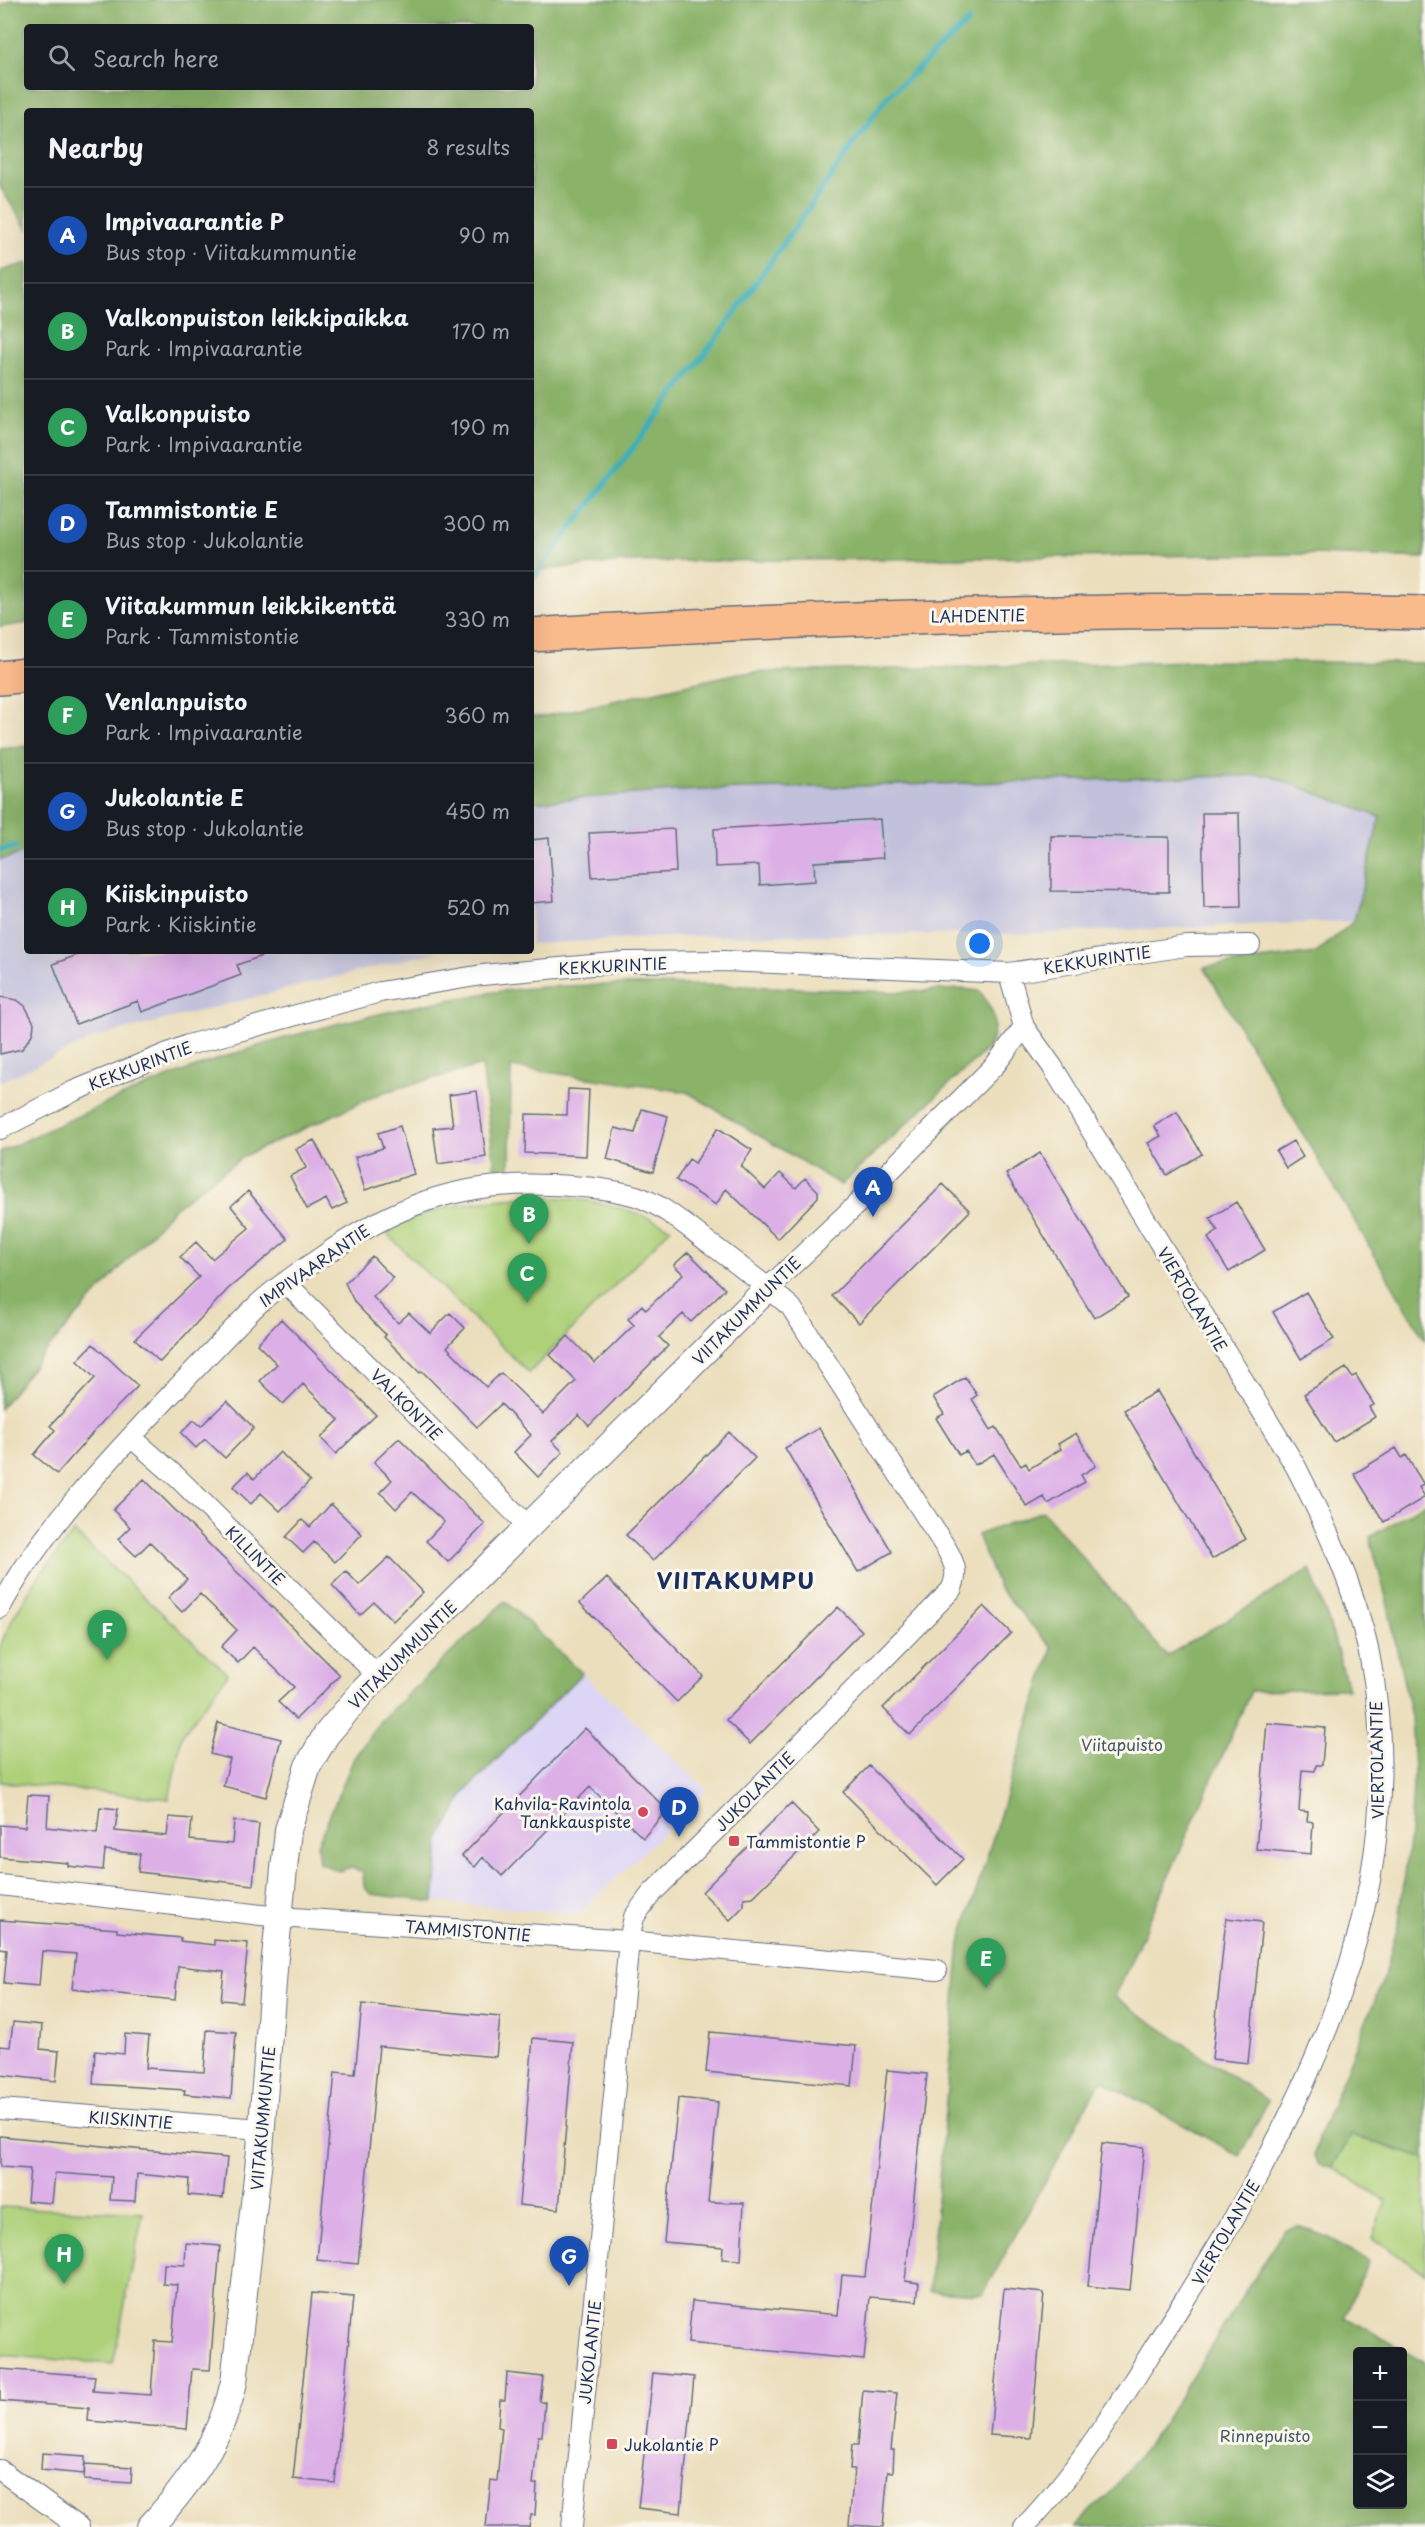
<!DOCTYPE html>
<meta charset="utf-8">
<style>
:root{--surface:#171b24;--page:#242831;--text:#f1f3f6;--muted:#9ea1a6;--line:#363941;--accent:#ea580c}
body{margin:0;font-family:"Playpen Sans",sans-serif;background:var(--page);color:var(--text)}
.controls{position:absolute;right:18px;bottom:18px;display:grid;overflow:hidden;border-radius:6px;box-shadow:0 6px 24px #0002}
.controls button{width:54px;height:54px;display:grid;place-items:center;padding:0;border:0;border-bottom:2px solid var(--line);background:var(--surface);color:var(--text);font:30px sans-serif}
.you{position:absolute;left:980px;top:944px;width:21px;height:21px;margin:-15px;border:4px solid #fff;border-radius:50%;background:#1a73e8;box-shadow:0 0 0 9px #1a73e833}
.badge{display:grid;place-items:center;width:39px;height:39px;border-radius:50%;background:var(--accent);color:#fff;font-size:20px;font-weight:700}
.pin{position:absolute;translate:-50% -50px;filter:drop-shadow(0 2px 3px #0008)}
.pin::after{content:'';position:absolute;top:32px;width:21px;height:18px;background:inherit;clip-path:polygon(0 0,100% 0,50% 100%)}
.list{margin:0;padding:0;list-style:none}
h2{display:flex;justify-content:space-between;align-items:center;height:78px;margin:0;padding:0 24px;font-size:26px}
h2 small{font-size:20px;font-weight:400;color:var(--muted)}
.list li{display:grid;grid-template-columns:39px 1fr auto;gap:18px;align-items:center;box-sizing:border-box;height:96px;padding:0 24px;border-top:2px solid var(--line)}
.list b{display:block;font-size:22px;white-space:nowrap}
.list p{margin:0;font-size:20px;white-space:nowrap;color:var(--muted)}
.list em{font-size:20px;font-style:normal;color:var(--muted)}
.icon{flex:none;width:33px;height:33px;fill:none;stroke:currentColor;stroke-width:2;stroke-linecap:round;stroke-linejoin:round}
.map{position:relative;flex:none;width:1425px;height:2527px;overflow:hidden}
.search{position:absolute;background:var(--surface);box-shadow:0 6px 24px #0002;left:24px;top:24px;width:510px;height:66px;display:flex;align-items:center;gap:15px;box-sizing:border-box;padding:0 21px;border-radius:6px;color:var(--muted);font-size:22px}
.panel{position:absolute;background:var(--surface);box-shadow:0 6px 24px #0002;left:24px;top:108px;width:510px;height:846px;border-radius:6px}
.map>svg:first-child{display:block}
.built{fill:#ddd5f6}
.industrial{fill:#c2c1dc}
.green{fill:#add079;stroke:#64806c;stroke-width:1.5}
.forest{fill:#8ab269;stroke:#527064;stroke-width:1.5;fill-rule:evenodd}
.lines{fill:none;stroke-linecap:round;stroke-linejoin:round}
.stream{stroke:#3daeb6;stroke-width:6}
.building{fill:#dcafe7}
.minor-casing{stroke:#646c7f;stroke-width:22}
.tertiary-casing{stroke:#646c7f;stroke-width:28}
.trunk-casing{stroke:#646c7f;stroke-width:36}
.minor{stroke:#fff;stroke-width:20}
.tertiary{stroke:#fff;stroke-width:26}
.trunk{stroke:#fabb8c;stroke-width:33}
.poi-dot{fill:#d1495b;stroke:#fbf7ec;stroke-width:2}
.labels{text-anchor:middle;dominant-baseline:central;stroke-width:6;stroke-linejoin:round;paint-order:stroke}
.street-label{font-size:16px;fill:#1b2f5e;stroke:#fbf7ec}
.park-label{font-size:16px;fill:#405765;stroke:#fbf7ec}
.poi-label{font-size:16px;fill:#1b2f5e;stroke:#fbf7ec;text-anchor:start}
.district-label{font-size:22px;font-weight:bold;letter-spacing:1.5px;fill:#1b2f5e;stroke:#fbf7ec}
</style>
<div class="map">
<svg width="1425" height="2527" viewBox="0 0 1425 2527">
<rect width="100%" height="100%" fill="#fbf7ec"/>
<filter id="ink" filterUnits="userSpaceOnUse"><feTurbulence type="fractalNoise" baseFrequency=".0167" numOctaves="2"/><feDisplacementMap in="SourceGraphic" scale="12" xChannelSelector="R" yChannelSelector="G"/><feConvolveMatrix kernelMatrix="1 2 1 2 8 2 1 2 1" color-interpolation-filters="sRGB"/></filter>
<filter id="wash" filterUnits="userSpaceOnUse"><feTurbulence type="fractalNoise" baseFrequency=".008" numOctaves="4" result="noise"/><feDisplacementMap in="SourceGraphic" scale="24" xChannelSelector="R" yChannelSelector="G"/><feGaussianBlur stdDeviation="1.35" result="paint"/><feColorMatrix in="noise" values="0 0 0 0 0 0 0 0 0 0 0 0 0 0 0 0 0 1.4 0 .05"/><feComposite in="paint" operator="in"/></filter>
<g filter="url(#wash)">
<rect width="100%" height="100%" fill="#ebdebc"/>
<path class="built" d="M582 1673 707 1790 579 1914 434 1902 440 1838 465 1792Z"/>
<path class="industrial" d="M1268 775 1381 817 1354 921 1022 934 692 936 531 944V802L673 791Z
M27 852V951H439L97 1037 0 1082V860Z"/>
<path class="green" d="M534 1197C588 1198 622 1204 671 1228L529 1373 385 1232C434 1204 479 1200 534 1197Z
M74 1532 228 1674 182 1735 169 1799 0 1782V1646L14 1616 40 1574Z
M1351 2135 1425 2159V2273L1372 2238 1386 2200 1332 2167Z
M0 2207 143 2213 113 2364 0 2355Z"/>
<path class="forest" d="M10 0H1425V558L1316 554 622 562 531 571V111H27V229L0 187V6ZM27 27H531V87H27Z
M27 263V623L0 627V271Z
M1193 661 1425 663V1340L1204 967 1316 953 1354 921 1380 817 1268 775 673 791 531 802V716L541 717 739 673Z
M27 746V852L0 860V749Z
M718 985 896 992 964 989 980 991C995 1014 998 1019 990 1046L841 1185 687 1092 511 1067 510 1168 495 1170 482 1065 384 1092 244 1156 174 1208 41 1356 0 1409V1152C75 1117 151 1081 230 1055 311 1028 397 1008 482 994 559 981 640 986 718 985Z
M1425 1503V2159L1352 2135 1332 2167 1319 2164 1314 2156 1318 2139 1383 1980 1399 1922 1410 1834 1414 1770 1411 1717 1387 1601 1370 1537Z
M1043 1511 1167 1656 1310 1569 1332 1632 1348 1689 1251 1691 1115 1997 1268 2101 1240 2156 1101 2080 983 2294 929 2291 960 1943 1052 1648 999 1588 977 1535Z
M505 1601 582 1673 465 1792 440 1838 434 1902 371 1894 364 1887 363 1872 351 1867 339 1871 319 1863 317 1845 354 1758 380 1721Z
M1298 2226 1327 2237 1368 2261 1345 2317 1425 2362V2527H1075L1113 2489 1158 2431 1284 2230ZM1358 2352H1402V2504H1358Z"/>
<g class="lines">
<path class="stream" d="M531 581 722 331 886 98 968 22
M0 850 16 847"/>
</g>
<g id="blocks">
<path class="building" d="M1202 813H1239L1241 907 1204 908Z
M880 819 883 858 814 862 815 881 760 885 759 865 715 867 714 829Z
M674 829 676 872 592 877 589 833Z
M1051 836 1169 837V892L1051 891Z
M549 838 554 901 531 903V840Z
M88 951H270V953L237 965 241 975 142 1012 138 1001 76 1024 53 964Z
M0 997 17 1000 25 1006 34 1023 33 1033 22 1049 0 1054Z
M568 1089 589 1090 586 1156 525 1153 526 1114 567 1115Z
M477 1091 486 1157 438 1164 433 1128 453 1126 449 1095Z
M642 1109 668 1116 653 1172 607 1159 615 1128 635 1133Z
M1177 1112 1202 1154 1167 1175 1148 1143 1161 1136 1154 1126Z
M400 1126 414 1174 365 1190 355 1157 383 1148 378 1133Z
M718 1128 752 1150 741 1166 765 1189 780 1173 796 1188 805 1178 818 1191V1197L778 1239 726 1189 716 1205 676 1180 689 1159 695 1163Z
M314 1140 347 1203 332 1210 326 1199 307 1209 290 1176 306 1168 296 1149Z
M1293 1141 1303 1157 1286 1168 1276 1151Z
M1040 1153 1128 1297 1094 1318 1006 1174Z
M943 1184 970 1211 859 1323 832 1296Z
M248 1191 288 1239 228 1289 160 1362 135 1339 199 1277 180 1257 196 1242 212 1259 249 1228 231 1206Z
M1236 1202 1265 1250 1229 1272 1208 1238 1218 1231 1210 1218Z
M688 1252 725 1289 691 1322 683 1314 659 1337 668 1346 589 1426 579 1415 552 1441 563 1452 538 1477 514 1452 531 1435 501 1404 477 1427 422 1371 420 1373 384 1337 386 1335 355 1303 345 1283 372 1256 393 1278 373 1297 398 1323 409 1313 430 1333 450 1313 465 1328 447 1347 486 1387 501 1373 543 1414 576 1381 550 1355 568 1336 595 1363 634 1325 628 1319 642 1305 646 1310 683 1274 674 1265Z
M1306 1292 1334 1339 1301 1359 1273 1312Z
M281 1319 376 1415 336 1454 321 1438 339 1420 303 1384 283 1404 260 1381 277 1364 257 1344Z
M93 1344 138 1386 104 1420 57 1474 34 1455 55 1430 50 1426 95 1378 77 1361Z
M1346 1368 1352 1377 1356 1375 1374 1405 1369 1407 1375 1417 1334 1442 1304 1394Z
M965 1377 977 1395 972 1399 991 1430 996 1427 1021 1466 1026 1463 1029 1469 1061 1449 1058 1444 1076 1433 1096 1466 1081 1475 1085 1482 1048 1504 1044 1497 1027 1507 994 1454 975 1465 966 1451 959 1455 936 1418 944 1414 933 1397Z
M1157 1391 1246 1539 1212 1559 1124 1410Z
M227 1401 254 1428 225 1458 205 1439 196 1448 181 1433 194 1420 201 1426Z
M819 1428 892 1552 858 1572 785 1448Z
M729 1432 755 1458 653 1561 626 1535Z
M399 1438 485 1524 448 1562 426 1541 444 1522 412 1492 396 1509 380 1492 392 1480 374 1462Z
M1396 1448 1402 1458 1406 1455 1424 1485 1419 1487 1425 1497 1384 1522 1354 1474Z
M280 1452 310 1481 280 1511 261 1493 251 1504 233 1487 248 1472 254 1479Z
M144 1479 340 1675 296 1719 278 1702 294 1687 253 1647 238 1663 221 1647 237 1630 200 1594 182 1612 168 1598 187 1579 150 1542 136 1556 118 1539 130 1527 113 1510Z
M331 1504 362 1534 335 1562 314 1542 303 1553 286 1537 302 1520 310 1527Z
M389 1557 423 1592 393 1621 374 1602 360 1615 332 1585 346 1571 359 1585Z
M607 1578 703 1676 677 1702 580 1603Z
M984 1606 1011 1633 910 1735 883 1708Z
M838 1607 862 1631 750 1744 726 1720Z
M218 1723 281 1739 266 1797 223 1786 230 1759 210 1754Z
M1267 1723 1325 1728 1322 1765H1316L1315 1771 1302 1770 1299 1811 1308 1812 1307 1821 1313 1822 1311 1854 1256 1849Z
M585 1728 667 1810 643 1838 590 1787 502 1876 483 1857 475 1867 462 1856Z
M869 1766 963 1859 937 1885 843 1792Z
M28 1795 49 1796 47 1827 97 1833 100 1807 118 1809 115 1831 167 1836 169 1817 192 1819 190 1840 232 1844 234 1821 259 1824 253 1885 138 1872 140 1854 105 1850 103 1870 68 1866V1863L0 1857V1825L25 1827Z
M791 1803 819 1832 753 1897 744 1898V1906L730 1920 702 1892Z
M1226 1918 1262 1922 1248 2063 1212 2059Z
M0 1920 117 1929V1932L181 1938 180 1941 214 1945V1940L248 1943 242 2002 221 2000 224 1971 178 1966 175 2000 72 1989 76 1954 42 1951 39 1986 4 1983 7 1950 0 1949Z
M362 2004 500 2017 496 2057 379 2046 358 2264 317 2260 335 2072 355 2074Z
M13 2022 42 2025 40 2049 59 2051 56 2081 0 2075V2046L10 2047Z
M207 2030 236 2032 231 2098 184 2094 185 2090 93 2084 95 2051 124 2054 125 2034 149 2036 146 2068 204 2072Z
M710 2032 856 2046 852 2086 706 2072Z
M533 2038 573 2042 559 2209 519 2205Z
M887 2070 927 2074 905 2281 919 2283 917 2301 870 2297 864 2360 688 2343 692 2301 838 2315 842 2275 865 2277Z
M678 2098 718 2102 708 2202 744 2203 741 2260 722 2259 723 2247 664 2242Z
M0 2136 227 2158 223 2198 188 2195 189 2179 137 2174 135 2201 110 2200 112 2177 55 2173 52 2203 27 2201 30 2169 0 2167Z
M1102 2143 1144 2147 1130 2290 1088 2286Z
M186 2243 220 2246 210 2370 192 2369 187 2429 88 2421 89 2408 0 2401V2369L95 2376 93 2391 151 2395 155 2341 172 2342 177 2285 163 2284 164 2264 185 2265Z
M1004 2289 1044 2293 1031 2438 990 2435Z
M312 2293 353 2297 335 2483 293 2479Z
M507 2373 543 2377 540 2402H545L542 2436H538L533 2484H537L535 2515H531L529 2527H486L491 2480 497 2481 502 2428 498 2427 500 2400H505Z
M653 2373 694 2377 681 2513 638 2508Z
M863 2390 897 2393 891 2450H894L893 2472 888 2471 883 2527 849 2525 854 2469H850L852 2445H858Z
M42 2453 85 2456 84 2474 41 2470Z
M85 2464 132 2467 131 2483 84 2480Z"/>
</g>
</g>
<g filter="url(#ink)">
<use href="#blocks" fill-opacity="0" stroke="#646c7f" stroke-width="1.5"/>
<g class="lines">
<defs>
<path id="minor" d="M1009 973 1024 1027 1052 1066 1296 1467C1326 1526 1355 1588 1369 1653 1418 1888 1305 2109 1183 2302 1134 2378 1088 2461 1024 2527
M0 1129 74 1091 188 1045 380 992 482 975 625 962 724 961 1009 973 1186 946 1250 945
M285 1282 528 1526
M769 1287 858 1203 995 1065 1024 1027
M131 1437 179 1479 379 1677
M0 1608C45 1525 112 1457 176 1389 202 1362 227 1335 253 1309 272 1290 295 1275 317 1260 392 1207 457 1180 551 1185 579 1186 609 1188 636 1196 663 1205 685 1225 708 1242 736 1263 764 1284 791 1307L946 1548C955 1564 959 1573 951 1590L748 1798 651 1894 634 1917 629 1941 572 2527
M0 1885 279 1917 629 1941 937 1970
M0 2109 261 2129
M0 2470 79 2527"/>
<path id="tertiary" d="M150 2527C190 2483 221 2441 234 2382L260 2150 275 1957 288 1830 308 1766 326 1735 364 1690 769 1287"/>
<path id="trunk" d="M531 635C828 617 1127 606 1425 613
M0 678 27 675"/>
</defs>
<use href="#minor" class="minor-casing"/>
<use href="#tertiary" class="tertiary-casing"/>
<use href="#trunk" class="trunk-casing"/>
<use href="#minor" class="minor"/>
<use href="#tertiary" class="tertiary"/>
<use href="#trunk" class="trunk"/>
</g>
</g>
<g class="poi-dot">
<circle cx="643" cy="1812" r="6"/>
<rect x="728" y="1835" width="12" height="12" rx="3"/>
<rect x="606" y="2438" width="12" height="12" rx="3"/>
</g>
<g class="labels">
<g class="street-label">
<text transform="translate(978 615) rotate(-1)">LAHDENTIE</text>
<text transform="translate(1097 959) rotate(-9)">KEKKURINTIE</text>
<text transform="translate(613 965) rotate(-3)">KEKKURINTIE</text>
<text transform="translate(140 1065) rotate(-21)">KEKKURINTIE</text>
<text transform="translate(314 1265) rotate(-35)">IMPIVAARANTIE</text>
<text transform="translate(1193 1299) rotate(59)">VIERTOLANTIE</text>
<text transform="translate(746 1310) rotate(-45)">VIITAKUMMUNTIE</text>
<text transform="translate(407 1404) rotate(45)">VALKONTIE</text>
<text transform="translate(256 1555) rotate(45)">KILLINTIE</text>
<text transform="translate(402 1654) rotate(-45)">VIITAKUMMUNTIE</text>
<text transform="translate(1376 1760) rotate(-91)">VIERTOLANTIE</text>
<text transform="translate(754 1791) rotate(-45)">JUKOLANTIE</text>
<text transform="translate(468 1930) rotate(4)">TAMMISTONTIE</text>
<text transform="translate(262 2118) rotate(-85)">VIITAKUMMUNTIE</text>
<text transform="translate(131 2119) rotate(4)">KIISKINTIE</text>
<text transform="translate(1225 2232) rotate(-60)">VIERTOLANTIE</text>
<text transform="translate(589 2352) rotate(-84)">JUKOLANTIE</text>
</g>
<g class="park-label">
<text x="1122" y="1744">Viitapuisto</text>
<text x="1265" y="2435">Rinnepuisto</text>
</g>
<g class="poi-label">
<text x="631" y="1803" text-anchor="end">Kahvila-Ravintola<tspan x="631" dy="18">Tankkauspiste</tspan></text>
<text x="746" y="1841">Tammistontie P</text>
<text x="624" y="2444">Jukolantie P</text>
</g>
<g class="district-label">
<text x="736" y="1579">VIITAKUMPU</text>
</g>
</g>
</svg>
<div class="controls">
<button>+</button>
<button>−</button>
<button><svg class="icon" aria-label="layers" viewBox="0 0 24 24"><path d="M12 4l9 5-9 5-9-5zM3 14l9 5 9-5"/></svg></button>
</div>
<div class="you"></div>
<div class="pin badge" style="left:873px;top:1217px;background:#1a4fb4">A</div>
<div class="pin badge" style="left:529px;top:1244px;background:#2e9e5b">B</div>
<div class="pin badge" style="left:527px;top:1303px;background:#2e9e5b">C</div>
<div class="pin badge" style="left:679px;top:1837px;background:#1a4fb4">D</div>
<div class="pin badge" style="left:986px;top:1988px;background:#2e9e5b">E</div>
<div class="pin badge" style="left:107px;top:1660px;background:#2e9e5b">F</div>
<div class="pin badge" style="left:569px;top:2286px;background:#1a4fb4">G</div>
<div class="pin badge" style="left:64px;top:2284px;background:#2e9e5b">H</div>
<div class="search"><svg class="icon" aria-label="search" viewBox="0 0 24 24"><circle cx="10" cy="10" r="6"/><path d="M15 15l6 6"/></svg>Search here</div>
<section class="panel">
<h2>Nearby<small>8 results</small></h2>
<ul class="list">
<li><span class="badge" style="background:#1a4fb4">A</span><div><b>Impivaarantie P</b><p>Bus stop · Viitakummuntie</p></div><em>90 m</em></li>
<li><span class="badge" style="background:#2e9e5b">B</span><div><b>Valkonpuiston leikkipaikka</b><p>Park · Impivaarantie</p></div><em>170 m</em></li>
<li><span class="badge" style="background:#2e9e5b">C</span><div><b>Valkonpuisto</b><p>Park · Impivaarantie</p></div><em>190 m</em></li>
<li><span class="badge" style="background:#1a4fb4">D</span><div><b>Tammistontie E</b><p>Bus stop · Jukolantie</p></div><em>300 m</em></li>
<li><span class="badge" style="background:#2e9e5b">E</span><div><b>Viitakummun leikkikenttä</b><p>Park · Tammistontie</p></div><em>330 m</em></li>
<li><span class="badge" style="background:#2e9e5b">F</span><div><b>Venlanpuisto</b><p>Park · Impivaarantie</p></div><em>360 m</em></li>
<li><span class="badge" style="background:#1a4fb4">G</span><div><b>Jukolantie E</b><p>Bus stop · Jukolantie</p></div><em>450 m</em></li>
<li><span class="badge" style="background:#2e9e5b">H</span><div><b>Kiiskinpuisto</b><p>Park · Kiiskintie</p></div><em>520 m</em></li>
</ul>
</section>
</div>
